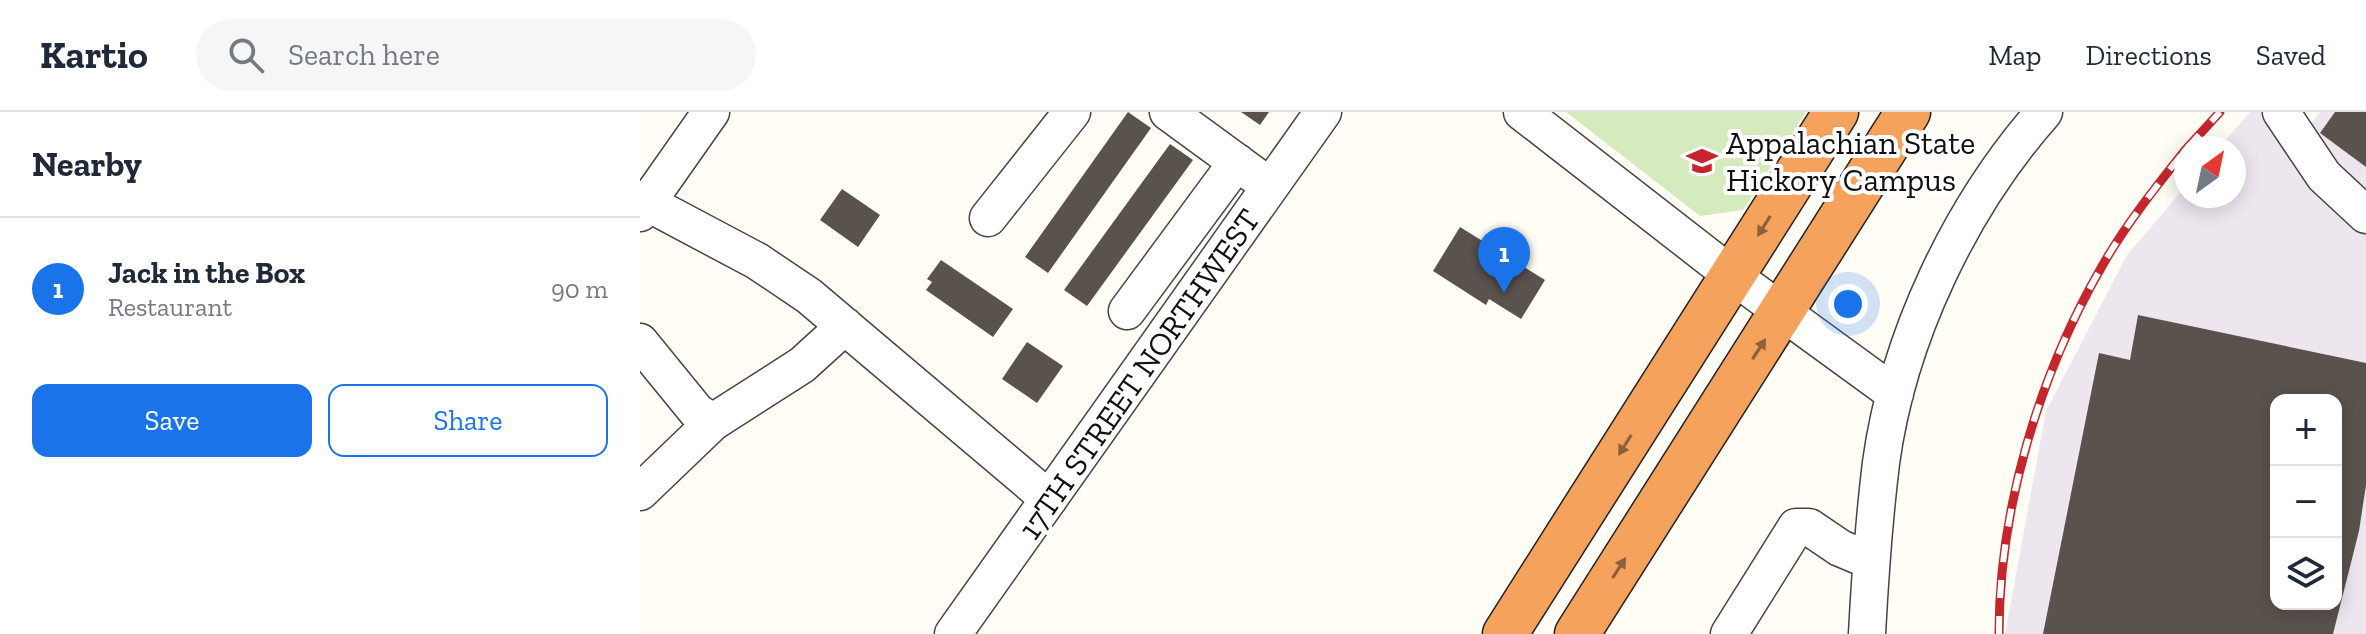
<!DOCTYPE html>
<meta charset="utf-8">
<style>
:root{--surface:#fff;--page:#f6f6f7;--text:#1f2937;--muted:#747a83;--line:#e0e1e3;--accent:#1a73e8}
body{margin:0;font-family:"Zilla Slab",serif;background:var(--page);color:var(--text)}
.controls{position:absolute;right:24px;bottom:24px;display:grid;overflow:hidden;border-radius:16px;box-shadow:0 4px 20px #0003}
.controls button{width:72px;height:72px;display:grid;place-items:center;padding:0;border:0;border-bottom:2px solid var(--line);background:var(--surface);color:var(--text);font:40px sans-serif}
.compass{position:absolute;left:1534px;top:24px;width:72px;height:72px;border-radius:50%;background:var(--surface);box-shadow:0 4px 20px #0003;rotate:33deg}
.you{position:absolute;left:1208px;top:192px;width:28px;height:28px;margin:-20px;border:6px solid #fff;border-radius:50%;background:#1a73e8;box-shadow:0 0 0 12px #1a73e833}
.badge{display:grid;place-items:center;width:52px;height:52px;border-radius:50%;background:var(--accent);color:#fff;font-size:26px;font-weight:700}
.pin{position:absolute;translate:-50% -66px;filter:drop-shadow(0 2px 4px #0008)}
.pin::after{content:'';position:absolute;top:42px;width:28px;height:24px;background:inherit;clip-path:polygon(0 0,100% 0,50% 100%)}
.list{margin:0;padding:0;list-style:none}
h2{display:flex;justify-content:space-between;align-items:center;height:104px;margin:0;padding:0 32px;font-size:34px}
h2 small{font-size:26px;font-weight:400;color:var(--muted)}
.list li{display:grid;grid-template-columns:52px 1fr auto;gap:24px;align-items:center;box-sizing:border-box;height:144px;padding:0 32px;border-top:2px solid var(--line)}
.list b{display:block;font-size:30px;white-space:nowrap}
.list p{margin:0;font-size:26px;white-space:nowrap;color:var(--muted)}
.list em{font-size:26px;font-style:normal;color:var(--muted)}
.actions{display:flex;gap:16px;padding:24px 32px}
.actions a{flex:1;padding:18px 0;border:2px solid var(--accent);border-radius:16px;text-align:center;font-size:28px;color:var(--accent)}
.actions .main{background:var(--accent);color:#fff}
.icon{flex:none;width:44px;height:44px;fill:none;stroke:currentColor;stroke-width:2;stroke-linecap:round;stroke-linejoin:round}
.map{position:relative;flex:none;width:1726px;height:522px;overflow:hidden}
header{display:flex;align-items:center;gap:48px;box-sizing:border-box;height:112px;padding:0 40px;background:var(--surface);border-bottom:2px solid var(--line)}
header strong{font-size:38px}
nav{display:flex;gap:44px;margin-inline-start:auto;font-size:28px}
.search{width:560px;height:72px;background:var(--page);display:flex;align-items:center;gap:20px;box-sizing:border-box;padding:0 28px;border-radius:44px;color:var(--muted);font-size:30px}
main{display:flex}
aside{flex:1;background:var(--surface)}
.map>svg:first-child{display:block}
.industrial{fill:#eee6ef;fill-rule:evenodd}
.green{fill:#d5ebbd}
.building{fill:#5a524d;fill-rule:evenodd}
.lines{fill:none;stroke-linecap:round;stroke-linejoin:round}
.minor-casing{stroke:#444;stroke-width:39}
.highway-casing{stroke:#222;stroke-width:47}
.minor{stroke:#fff;stroke-width:36}
.highway{stroke:#f5a25d;stroke-width:44}
.rail-casing{stroke:#c4262e;stroke-width:9}
.rail{stroke:#fff;stroke-width:6;stroke-dasharray:18;stroke-linecap:butt}
.oneway{fill:#8e613b}
.labels{text-anchor:middle;dominant-baseline:central;stroke-width:8;stroke-linejoin:round;paint-order:stroke}
.poi-label{font-size:32px;fill:#111;stroke:#fff;text-anchor:start}
.street-label{font-size:32px;fill:#111;stroke:#fff}
</style>
<header>
<strong>Kartio</strong>
<div class="search"><svg class="icon" aria-label="search" viewBox="0 0 24 24"><circle cx="10" cy="10" r="6"/><path d="M15 15l6 6"/></svg>Search here</div>
<nav><a>Map</a><a>Directions</a><a>Saved</a></nav>
</header>
<main>
<aside>
<h2>Nearby<small></small></h2>
<ul class="list">
<li><span class="badge">1</span><div><b>Jack in the Box</b><p>Restaurant</p></div><em>90 m</em></li>
</ul>
<div class="actions"><a class="main">Save</a><a>Share</a></div>
</aside>
<div class="map">
<svg width="1726" height="522" viewBox="0 0 1726 522">
<rect width="100%" height="100%" fill="#fffdf5"/>
<path class="industrial" d="M1610 0H1651L1670 13 1680 0H1726V522H1365L1406 299 1487 143 1546 74V84H1594V36H1579ZM1636 288H1696V492H1636Z"/>
<path class="green" d="M926 0H1166L1103 98 1060 104Z"/>
<path class="building" d="M488 0 511 16 408 161 385 145Z
M601 0H629L620 13Z
M1695 0H1726V55L1680 21Z
M530 32 553 48 447 194 424 178Z
M202 77 240 103 218 135 180 108Z
M820 115 905 168 881 207 849 187 846 193 793 159Z
M301 148 373 197 353 225 286 178 292 170 287 167Z
M1498 203 1726 251V373L1719 419 1693 522H1403L1459 241 1490 248ZM1636 288H1696V492H1636Z
M387 230 423 254 397 291 362 267Z"/>
<g class="lines">
<defs>
<path id="minor" d="M528 0 617 65
M882 0 1093 164 1255 282
M1641 0 1684 64 1726 103
M0 87 117 149 169 184 409 387
M0 101 71 0
M348 106 432 0
M487 199 597 50
M0 230 57 300 73 310 162 253 205 214
M0 380 73 310
M313 522 683 0
M1089 522 1156 415H1169L1200 436 1231 449
M1227 522C1230 465 1234 408 1241 351 1258 226 1320 95 1404 0"/>
<path id="highway" d="M865 522 1196 0
M937 522 1268 0"/>
</defs>
<use href="#minor" class="minor-casing"/>
<use href="#highway" class="highway-casing"/>
<use href="#minor" class="minor"/>
<use href="#highway" class="highway"/>
<defs>
<path id="rail" d="M1547 36 1580 0
M1359 522C1359 396 1399 264 1461 156 1485 113 1516 75 1546 37"/>
</defs>
<use href="#rail" class="rail-casing"/>
<use href="#rail" class="rail"/>
</g>
<defs><path id="oneway-solid" d="M-6-.8H1V-3.2L6.5 0L1 3.2V.8H-6Z" transform="scale(2)"/></defs>
<g class="oneway">
<use href="#oneway-solid" transform="translate(1124 114) rotate(122)"/>
<use href="#oneway-solid" transform="translate(1119 237) rotate(-57)"/>
<use href="#oneway-solid" transform="translate(985 333) rotate(122)"/>
<use href="#oneway-solid" transform="translate(979 456) rotate(-57)"/>
</g>
<defs>
<symbol id="university-bare" viewBox="-9 -9 18 18"><path d="M0-5L7-2L0 1L-7-2ZM-4 1L0 2.5L4 1V4Q0 6-4 4Z" fill="#c4262e" stroke="#fff" stroke-width="2.5" paint-order="stroke"/></symbol>
</defs>
<g fill-rule="evenodd">
<use href="#university-bare" x="1040" y="27" width="44" height="44"/>
</g>
<g class="labels">
<g class="poi-label">
<text x="1086" y="31">Appalachian State<tspan x="1086" dy="37">Hickory Campus</tspan></text>
</g>
<g class="street-label">
<text transform="translate(499 262) rotate(-55)">17TH STREET NORTHWEST</text>
</g>
</g>
</svg>
<div class="controls">
<button>+</button>
<button>−</button>
<button><svg class="icon" aria-label="layers" viewBox="0 0 24 24"><path d="M12 4l9 5-9 5-9-5zM3 14l9 5 9-5"/></svg></button>
</div>
<svg class="compass" viewBox="-18 -18 36 36"><path d="M0-13l5 13h-10z" fill="#e53935"/><path d="M0 13l5-13h-10z" fill="#747a83"/></svg>
<div class="you"></div>
<div class="pin badge" style="left:864px;top:181px">1</div>
</div>
</main>
